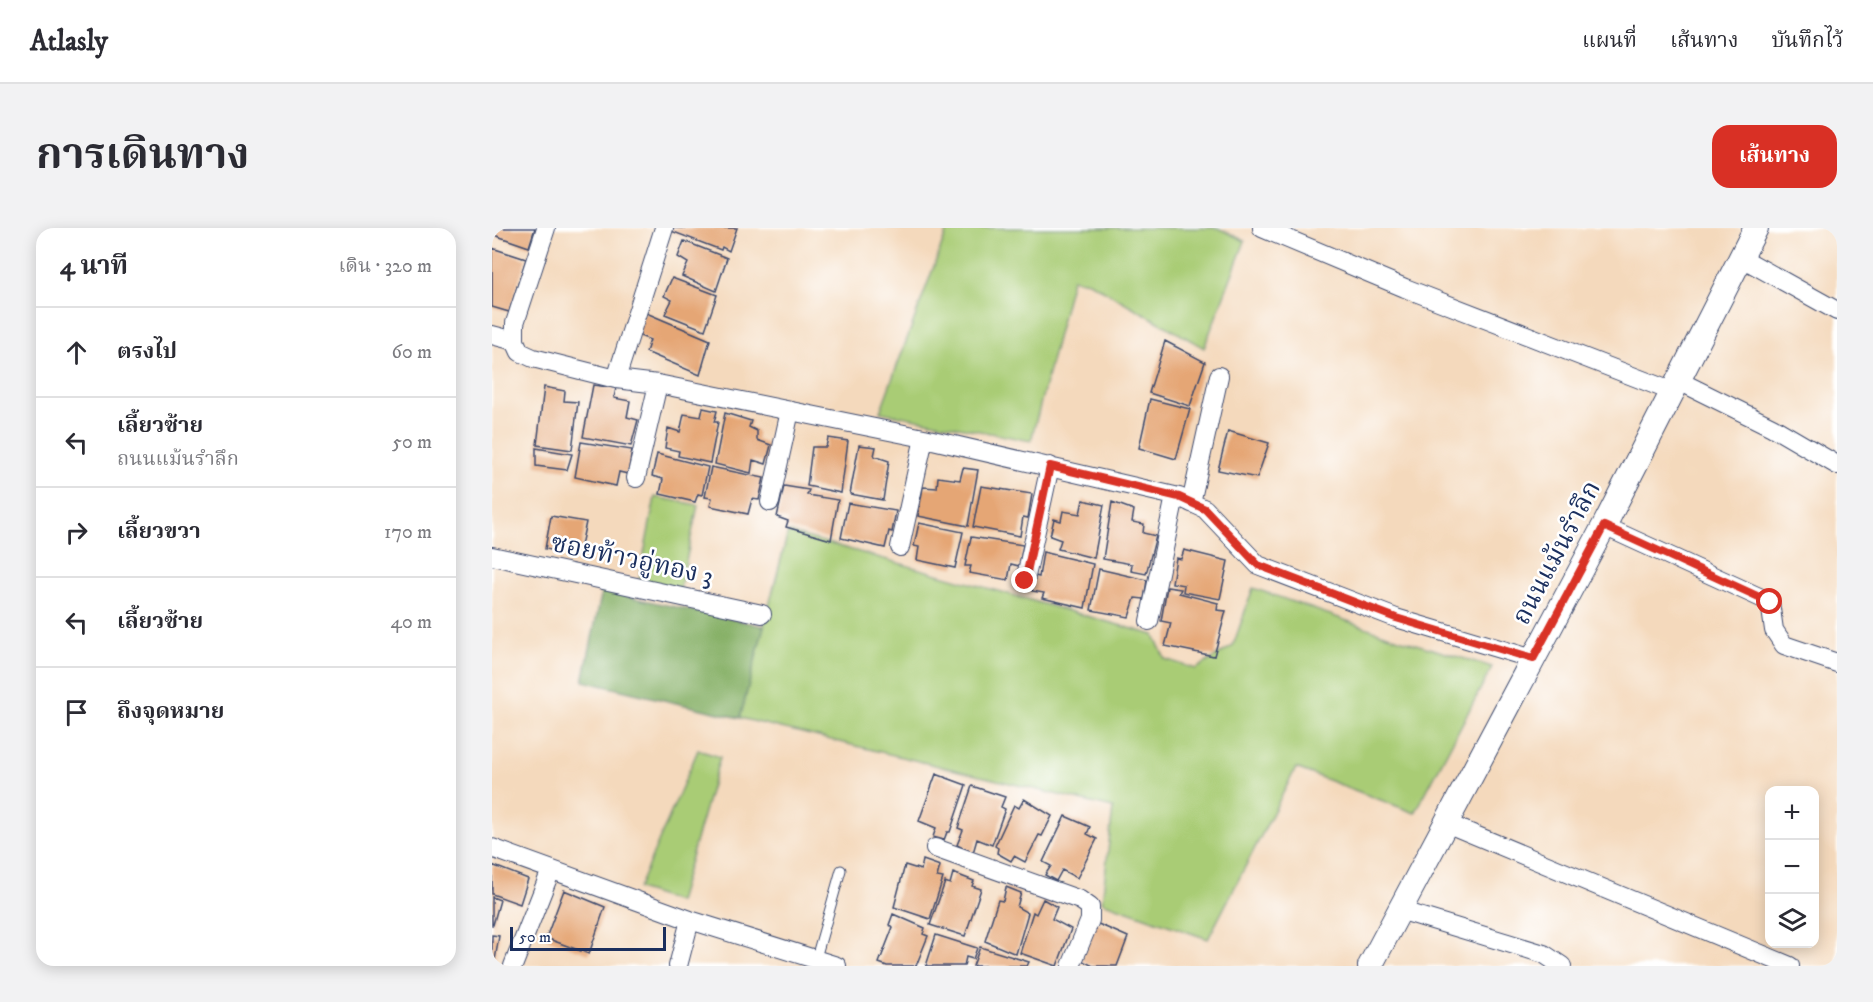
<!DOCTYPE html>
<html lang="th">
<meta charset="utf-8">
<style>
:root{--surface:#fff;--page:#f2f2f3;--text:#2b2b33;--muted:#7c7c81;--line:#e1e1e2;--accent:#d93025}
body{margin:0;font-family:"IM FELL DW Pica","Noto Serif Thai",serif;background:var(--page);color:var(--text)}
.controls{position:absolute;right:18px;bottom:18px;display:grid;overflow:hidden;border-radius:12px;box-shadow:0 3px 15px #0003}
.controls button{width:54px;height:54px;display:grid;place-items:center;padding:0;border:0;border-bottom:2px solid var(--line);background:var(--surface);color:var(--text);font:30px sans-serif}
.scale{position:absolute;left:18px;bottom:15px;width:156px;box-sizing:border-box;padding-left:6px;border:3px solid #1b2f5e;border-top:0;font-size:16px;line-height:21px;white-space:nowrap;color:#1b2f5e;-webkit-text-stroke:4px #fff;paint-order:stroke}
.stop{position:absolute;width:18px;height:18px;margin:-14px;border:4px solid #d93025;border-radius:50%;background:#fff}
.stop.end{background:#d93025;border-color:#fff;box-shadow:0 2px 6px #0008}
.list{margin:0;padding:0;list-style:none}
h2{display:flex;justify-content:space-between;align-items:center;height:78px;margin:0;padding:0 24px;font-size:26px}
h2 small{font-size:20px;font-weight:400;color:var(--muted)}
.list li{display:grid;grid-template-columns:39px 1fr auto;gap:18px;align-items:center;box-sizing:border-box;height:90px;padding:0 24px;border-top:2px solid var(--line)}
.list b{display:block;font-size:22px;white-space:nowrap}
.list p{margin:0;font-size:20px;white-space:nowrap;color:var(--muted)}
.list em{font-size:20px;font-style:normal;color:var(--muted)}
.icon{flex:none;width:33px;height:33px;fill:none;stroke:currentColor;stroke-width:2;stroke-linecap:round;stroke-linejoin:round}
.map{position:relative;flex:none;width:1345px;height:738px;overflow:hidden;border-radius:18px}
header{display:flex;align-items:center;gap:36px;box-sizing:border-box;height:84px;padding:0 30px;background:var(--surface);border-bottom:2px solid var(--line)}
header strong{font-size:28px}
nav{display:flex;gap:33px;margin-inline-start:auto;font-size:21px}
.intro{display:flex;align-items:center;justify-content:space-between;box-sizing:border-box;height:144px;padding:0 36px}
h1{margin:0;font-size:42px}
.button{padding:15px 27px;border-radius:18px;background:var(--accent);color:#fff;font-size:21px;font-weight:700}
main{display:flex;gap:36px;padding:0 36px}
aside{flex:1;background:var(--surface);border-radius:18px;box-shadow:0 3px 15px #0003}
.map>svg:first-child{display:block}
.green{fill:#a9cc75;stroke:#627e6a;stroke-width:1.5}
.forest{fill:#86b066;stroke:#507062;stroke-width:1.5}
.building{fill:#e5a674}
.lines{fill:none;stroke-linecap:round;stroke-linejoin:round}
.lane-casing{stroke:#3c486c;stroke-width:11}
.street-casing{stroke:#3c486c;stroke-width:20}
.secondary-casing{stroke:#3c486c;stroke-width:26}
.lane{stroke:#fff;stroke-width:9}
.street{stroke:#fff;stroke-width:18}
.secondary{stroke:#fff;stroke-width:24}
.route{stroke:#d93025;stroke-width:8}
.labels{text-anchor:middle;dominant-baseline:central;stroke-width:5;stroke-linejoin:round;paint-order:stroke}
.street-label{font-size:26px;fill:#1b2f5e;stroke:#fff}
</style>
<header>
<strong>Atlasly</strong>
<nav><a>แผนที่</a><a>เส้นทาง</a><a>บันทึกไว้</a></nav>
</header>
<div class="intro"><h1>การเดินทาง</h1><a class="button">เส้นทาง</a></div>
<main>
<aside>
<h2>4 นาที<small>เดิน · 320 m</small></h2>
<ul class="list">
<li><svg class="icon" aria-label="ahead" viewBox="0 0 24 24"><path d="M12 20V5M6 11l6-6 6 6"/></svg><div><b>ตรงไป</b></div><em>60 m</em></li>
<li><svg class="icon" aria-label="left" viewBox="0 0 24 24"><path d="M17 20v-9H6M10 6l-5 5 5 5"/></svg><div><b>เลี้ยวซ้าย</b><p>ถนนแม้นรำลึก</p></div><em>50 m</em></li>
<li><svg class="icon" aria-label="right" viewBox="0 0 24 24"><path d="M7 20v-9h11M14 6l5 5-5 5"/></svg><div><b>เลี้ยวขวา</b></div><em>170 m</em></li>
<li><svg class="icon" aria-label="left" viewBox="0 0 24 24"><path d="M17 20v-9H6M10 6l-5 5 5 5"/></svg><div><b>เลี้ยวซ้าย</b></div><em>40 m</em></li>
<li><svg class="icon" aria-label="arrive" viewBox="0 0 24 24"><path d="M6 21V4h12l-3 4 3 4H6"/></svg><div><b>ถึงจุดหมาย</b></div></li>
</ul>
</aside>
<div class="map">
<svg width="1345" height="738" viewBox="0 0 1345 738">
<rect width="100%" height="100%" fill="#fff"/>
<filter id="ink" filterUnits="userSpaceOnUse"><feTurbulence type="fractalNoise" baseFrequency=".0167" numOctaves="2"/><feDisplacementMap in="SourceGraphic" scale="12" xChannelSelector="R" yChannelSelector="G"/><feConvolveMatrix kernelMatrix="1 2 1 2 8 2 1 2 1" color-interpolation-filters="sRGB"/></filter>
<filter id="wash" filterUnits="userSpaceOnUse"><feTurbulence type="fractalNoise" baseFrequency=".008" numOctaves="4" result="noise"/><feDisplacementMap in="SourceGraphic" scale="24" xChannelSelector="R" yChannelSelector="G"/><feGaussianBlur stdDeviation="1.35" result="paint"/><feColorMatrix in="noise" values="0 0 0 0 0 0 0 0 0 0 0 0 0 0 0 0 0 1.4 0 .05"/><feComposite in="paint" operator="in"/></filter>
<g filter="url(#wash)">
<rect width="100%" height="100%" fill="#f4d9bc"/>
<path class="green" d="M456 0H726L753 13 712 120 597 54 580 51 539 213 388 184Z
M163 269 206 277 188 361 147 352Z
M296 304 662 407 673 431 704 441 741 418 761 360 907 411 1000 439 923 585 804 540 716 711 610 674 621 580 248 490Z
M206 522 228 529 186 674 146 661Z"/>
<path class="forest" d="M110 363 272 398 248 490 91 453Z"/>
<g id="blocks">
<path class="building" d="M4 0H43L37 19 2 7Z
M181 0H245L237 23 230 19 229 22 179 3Z
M192 13 235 30 224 63 190 48 196 35 186 29Z
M0 20 34 31 17 84 0 79Z
M180 50 225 67 213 102 173 86 180 72 172 68Z
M152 84 218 112 208 147 154 124 158 112 143 106Z
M673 113 713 134 698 178 657 165Z
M101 157 124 160 122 170 138 173 135 189 146 192 139 218 91 209Z
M52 159 73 163 72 173 86 174 80 222 45 217Z
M658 171 698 181 684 231 647 220Z
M211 180 225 183 222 194H226L218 235 186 228 187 223 173 220 176 200 188 204 192 186 209 189Z
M233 185 259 193 257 199 265 203V212L279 217 274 236 261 232 259 245 223 236Z
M736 203 777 215 765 250 726 242Z
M336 210 356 213 349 265 315 258 320 219H334Z
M89 214 140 222 136 246 127 244 124 258 83 249Z
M367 217 384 219 382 228 397 233 391 272 358 266Z
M44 220 80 226 75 242 44 238Z
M165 226 216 239 210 267 206 266 203 274 168 266 171 251 160 248Z
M219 239 272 250 267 272 260 271 256 286 218 278 220 270 213 269Z
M471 240 486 242 476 298 426 288 431 259 445 260 446 249 468 252Z
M292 258 317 262 315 267 346 272 339 312 294 299 296 293 285 289Z
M489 258 540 266 536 290 531 289 528 308 481 299Z
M591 272 612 277 602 330 566 321 569 312 558 308 562 291 569 293 571 283 588 286Z
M620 274 642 282 640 294 652 296 651 305 664 308 654 346 639 343 640 336 611 331Z
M356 275 404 283 400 304 397 303 393 320 349 310Z
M59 288 94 294 87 327 53 321Z
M427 295 471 304 463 340 425 332 427 319 422 318Z
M479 309 531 317 527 338 519 336 516 352 477 345 479 338H473Z
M692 322 736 333 728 371 691 364 692 357 680 355 684 330 689 331Z
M551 324 601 336 593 380 550 370 552 365 540 363 543 348 547 349Z
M607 341 655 352 652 371 643 370 637 389 599 382Z
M675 359 689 361 687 365 726 375 725 382 734 383 722 428 673 418 679 395 669 393Z
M444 546 474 557 458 604H455L452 612 441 609 444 600 427 593Z
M480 558 513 569 509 579 513 581 500 617 485 611 481 625 465 617 471 602 466 600Z
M532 571 560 588 550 608 547 607 533 634 522 628 519 633 505 625 506 620 503 618 522 577 527 580Z
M573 588 598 599 595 606 605 611 585 650 570 642 564 653 553 647 559 638 551 634Z
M431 632 448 638 445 649 451 650 438 691 402 679 413 637 429 642Z
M0 637 36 651 28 676 0 666Z
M461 645 482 653 480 658 489 661 473 708 438 697 453 654 458 656Z
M514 659 529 665 525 679 536 685 524 726 493 713 506 672 511 673Z
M72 662 113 679 97 726 54 710Z
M0 669 8 672 1 697H0Z
M551 671 565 679 560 691 579 701 565 738 528 725 541 684 544 686Z
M401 686 433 700 431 706 436 708 424 738H395L387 735 401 699 397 697Z
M604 695 636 709 625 738H601L589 732Z
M0 707 7 708 2 738H0Z
M444 707 485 720 481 731 474 729 472 738H434Z
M488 719 537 734 535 738H481Z"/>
</g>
</g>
<g filter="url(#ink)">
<use href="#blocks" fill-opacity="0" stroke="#3c486c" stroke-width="1.5"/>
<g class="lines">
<defs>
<path id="lane" d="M324 730 349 642"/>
<path id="street" d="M770 0 913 60 1179 163
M1248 29 1345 83
M0 107 23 113 28 124 41 130 124 151 166 156 432 210 687 269 713 281 766 337 904 390 1041 431
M23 113V95L54 0
M124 151 172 0
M1185 152 1280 199 1345 237
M144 250 166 156
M278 274 298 183
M699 275 727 148
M1112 298 1278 374 1282 402 1292 417 1345 435
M408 319 432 210
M0 328 270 386
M533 353 558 238
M657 393 683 268
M954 595 1298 738
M0 620 198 692 345 738
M443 620 588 672 598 679V692L579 738
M907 682 1052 726 1070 738
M21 738 59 642
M186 738 198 692"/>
<path id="secondary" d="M878 738 1112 298 1264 0"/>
</defs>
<use href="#lane" class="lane-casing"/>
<use href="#street" class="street-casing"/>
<use href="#secondary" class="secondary-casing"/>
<use href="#lane" class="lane"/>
<use href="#street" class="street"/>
<use href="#secondary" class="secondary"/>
</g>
</g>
<g class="lines" filter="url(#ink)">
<path class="route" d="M533 353 558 238 687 269 713 281 766 337 904 390 1041 431 1112 298 1278 374"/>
</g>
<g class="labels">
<g class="street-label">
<text transform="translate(1065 325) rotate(-62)">ถนนแม้นรำลึก</text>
<text transform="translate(140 332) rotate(12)">ซอยท้าวอู่ทอง 3</text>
</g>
</g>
</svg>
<div class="controls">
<button>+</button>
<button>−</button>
<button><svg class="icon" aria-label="layers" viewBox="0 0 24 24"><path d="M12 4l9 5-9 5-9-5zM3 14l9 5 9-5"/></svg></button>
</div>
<div class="scale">50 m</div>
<div class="stop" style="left:1278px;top:374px"></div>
<div class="stop end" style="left:533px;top:353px"></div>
</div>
</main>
